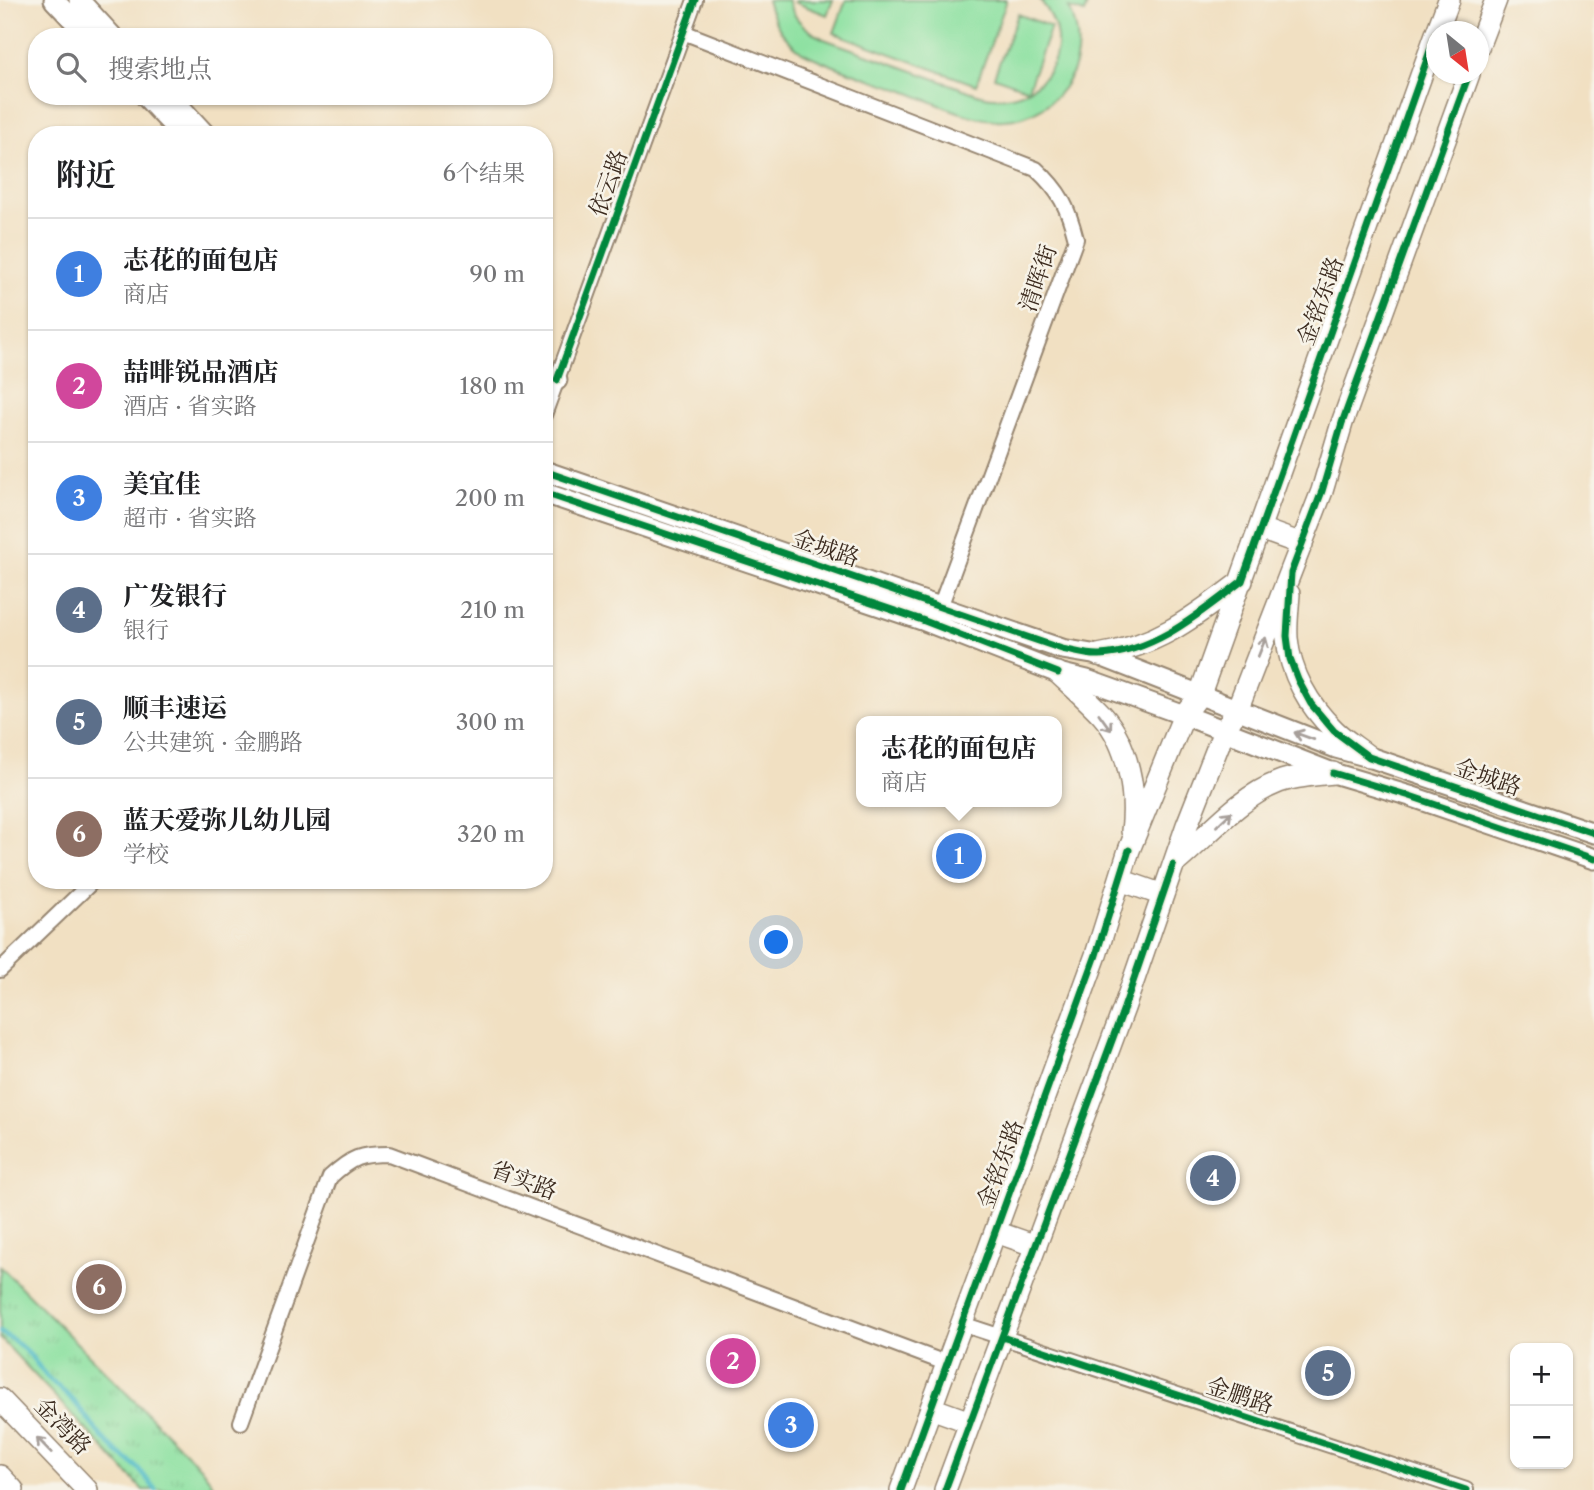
<!DOCTYPE html>
<html lang="zh">
<meta charset="utf-8">
<style>
:root{--surface:#fff;--page:#f2f2f2;--text:#202124;--muted:#757577;--line:#e0e0e0;--accent:#b5179e}
body{margin:0;font-family:"Libre Caslon Text","Noto Serif SC",serif;background:var(--page);color:var(--text)}
.controls{position:absolute;right:21px;bottom:21px;display:grid;overflow:hidden;border-radius:14px;box-shadow:0 2px 5px #0004}
.controls button{width:63px;height:63px;display:grid;place-items:center;padding:0;border:0;border-bottom:2px solid var(--line);background:var(--surface);color:var(--text);font:35px sans-serif}
.compass{position:absolute;left:1426px;top:21px;width:63px;height:63px;border-radius:50%;background:var(--surface);box-shadow:0 2px 5px #0004;rotate:150deg}
.you{position:absolute;left:777px;top:943px;width:24px;height:24px;margin:-18px;border:5px solid #fff;border-radius:50%;background:#1a73e8;box-shadow:0 0 0 10px #1a73e833}
.badge{display:grid;place-items:center;width:46px;height:46px;border-radius:50%;background:var(--accent);color:#fff;font-size:23px;font-weight:700}
.pin{position:absolute;translate:-50% -50%;border:4px solid #fff;box-shadow:0 2px 7px #0006}
.popup{position:absolute;left:856px;top:716px;width:206px;height:91px;box-sizing:border-box;display:grid;place-content:center;border-radius:14px;background:var(--surface);filter:drop-shadow(0 2px 5px #0005);font-size:23px;white-space:nowrap;color:var(--muted)}
.popup b{font-size:26px;color:var(--text)}
.popup::after{content:'';position:absolute;left:50%;top:100%;margin-left:-14px;border:14px solid transparent;border-top-color:var(--surface)}
.list{margin:0;padding:0;list-style:none}
h2{display:flex;justify-content:space-between;align-items:center;height:91px;margin:0;padding:0 28px;font-size:30px}
h2 small{font-size:23px;font-weight:400;color:var(--muted)}
.list li{display:grid;grid-template-columns:46px 1fr auto;gap:21px;align-items:center;box-sizing:border-box;height:112px;padding:0 28px;border-top:2px solid var(--line)}
.list b{display:block;font-size:26px;white-space:nowrap}
.list p{margin:0;font-size:23px;white-space:nowrap;color:var(--muted)}
.list em{font-size:23px;font-style:normal;color:var(--muted)}
.icon{flex:none;width:38px;height:38px;fill:none;stroke:currentColor;stroke-width:2;stroke-linecap:round;stroke-linejoin:round}
.map{position:relative;flex:none;width:1594px;height:1490px;overflow:hidden}
.search{position:absolute;background:var(--surface);box-shadow:0 2px 5px #0004;left:28px;top:28px;width:525px;height:77px;display:flex;align-items:center;gap:18px;box-sizing:border-box;padding:0 24px;border-radius:28px;color:var(--muted);font-size:26px}
.panel{position:absolute;background:var(--surface);box-shadow:0 2px 5px #0004;left:28px;top:126px;width:525px;height:763px;border-radius:28px}
.map>svg:first-child{display:block}
.grass{fill:url(#grass-tufts);stroke:#648660;stroke-width:2}
.garden{fill:#8ee1a2;stroke:#648660;stroke-width:2}
.lines{fill:none;stroke-linecap:round;stroke-linejoin:round}
.stream{stroke:#4dbbc6;stroke-width:4.5}
.street-casing{stroke:#968570;stroke-width:18}
.secondary-casing{stroke:#968570;stroke-width:23}
.primary-casing{stroke:#968570;stroke-width:24}
.street{stroke:#fff;stroke-width:14}
.secondary{stroke:#fff;stroke-width:19}
.primary{stroke:#fff;stroke-width:21}
.cycleway-casing{stroke:#f7f3e8;stroke-width:11}
.cycleway{stroke:#00873e;stroke-width:7}
.oneway{stroke:#a79f9a}
.labels{text-anchor:middle;dominant-baseline:central;stroke-width:5;stroke-linejoin:round;paint-order:stroke}
.street-label{font-size:23px;fill:#3b2a1e;stroke:#f7f3e8}
</style>
<div class="map">
<svg width="1594" height="1490" viewBox="0 0 1594 1490">
<defs>
<pattern id="grass-tufts" width="24" height="20" patternUnits="userSpaceOnUse" patternTransform="scale(1.75)"><rect width="24" height="20" fill="#8ee1a2"/><path d="M3 7l-1-3M5 7V3M7 7l1-3M15 17l-1-3M17 17v-4M19 17l1-3" fill="none" stroke="#7bc18b"/></pattern>
</defs>
<rect width="100%" height="100%" fill="#f7f3e8"/>
<filter id="ink" filterUnits="userSpaceOnUse"><feTurbulence type="fractalNoise" baseFrequency=".0143" numOctaves="2"/><feDisplacementMap in="SourceGraphic" scale="14" xChannelSelector="R" yChannelSelector="G"/><feConvolveMatrix kernelMatrix="1 2 1 2 8 2 1 2 1" color-interpolation-filters="sRGB"/></filter>
<filter id="wash" filterUnits="userSpaceOnUse"><feTurbulence type="fractalNoise" baseFrequency=".00686" numOctaves="4" result="noise"/><feDisplacementMap in="SourceGraphic" scale="28" xChannelSelector="R" yChannelSelector="G"/><feGaussianBlur stdDeviation="1.57" result="paint"/><feColorMatrix in="noise" values="0 0 0 0 0 0 0 0 0 0 0 0 0 0 0 0 0 1.4 0 .05"/><feComposite in="paint" operator="in"/></filter>
<g filter="url(#wash)">
<rect width="100%" height="100%" fill="#f1e0c2"/>
<path class="grass" d="M0 1266 204 1471 216 1490H143L0 1338Z"/>
<path class="garden" d="M767 0H788C793 19 806 30 824 39L980 95C1041 110 1082 48 1040 0H1089L1084 13 1069 8C1080 30 1081 57 1069 79 1056 103 1031 119 1004 120 972 122 937 103 907 92 872 79 835 69 802 52 783 38 773 23 767 0Z
M795 0H833L827 15 794 2Z
M846 0H1007L976 85 834 33Z
M1018 14 1051 27 1028 89 994 77Z"/>
<g class="lines">
<path class="stream" d="M0 1332 15 1341 30 1355 47 1377 73 1400 101 1436 117 1452 137 1467 156 1490"/>
</g>
</g>
<g filter="url(#ink)">
<g class="lines">
<defs>
<path id="street" d="M683 32 1036 169C1060 191 1068 207 1076 239L940 607
M544 415 695 0
M0 970 94 880
M962 1324 1466 1490
M241 1422 330 1177C352 1157 360 1154 389 1154L948 1364"/>
<path id="secondary" d="M54 0 89 37
M79 0 113 37
M145 96 182 135
M170 96 206 135
M544 389 557 380
M544 471 1062 649 1098 655 1336 748 1369 757 1594 833
M544 493 922 620 1058 673 1087 680 1184 715 1333 773 1410 796 1594 859"/>
<path id="primary" d="M1437 32 1449 0
M1478 47 1496 0
M1260 529 1302 544
M1289 594C1288 609 1286 624 1287 638 1290 673 1309 706 1334 730 1344 740 1358 748 1369 757
M1098 655C1158 646 1194 617 1242 581
M1058 673C1073 687 1088 700 1102 715 1128 744 1137 793 1132 831
M1175 863C1208 836 1237 798 1279 782 1295 776 1315 775 1333 773
M1120 880 1163 895
M996 1232 1036 1246
M0 1399 87 1490
M931 1408 970 1422
M0 1476 13 1490
M901 1490 1096 955 1129 850 1184 715 1200 694 1436 34
M945 1490 1124 1008 1187 825 1224 731 1237 710 1322 491 1342 423 1469 74"/>
</defs>
<use href="#street" class="street-casing"/>
<use href="#secondary" class="secondary-casing"/>
<use href="#primary" class="primary-casing"/>
<use href="#street" class="street"/>
<use href="#secondary" class="secondary"/>
<use href="#primary" class="primary"/>
<defs>
<path id="cycleway" d="M1469 74 1342 423 1322 491 1291 573 1287 636 1290 659 1298 680 1311 704 1334 731 1369 757 1594 833
M557 380 695 0
M544 471 1062 649C1074 651 1088 656 1100 655 1155 652 1200 613 1242 581L1436 34
M544 493 922 620 1058 673
M1333 773 1410 796 1594 859
M1002 1337 1466 1490
M901 1490 1096 955 1129 850
M945 1490 1124 1008 1173 865"/>
</defs>
<use href="#cycleway" class="cycleway-casing"/>
<use href="#cycleway" class="cycleway"/>
</g>
<defs><path id="oneway-shaft" d="M-6 0H5M1.5-3L5.5 0L1.5 3" fill="none" stroke-width="1.6" stroke-linecap="round" stroke-linejoin="round" transform="scale(1.75)"/></defs>
<g class="oneway">
<use href="#oneway-shaft" transform="translate(1262 647) rotate(-68)"/>
<use href="#oneway-shaft" transform="translate(1105 722) rotate(54)"/>
<use href="#oneway-shaft" transform="translate(1304 736) rotate(-160)"/>
<use href="#oneway-shaft" transform="translate(1224 819) rotate(-44)"/>
<use href="#oneway-shaft" transform="translate(44 1445) rotate(-134)"/>
</g>
</g>
<g class="labels">
<g class="street-label">
<text transform="translate(608 183) rotate(-70)">依云路</text>
<text transform="translate(1038 278) rotate(-71)">清晖街</text>
<text transform="translate(1320 301) rotate(-70)">金铭东路</text>
<text transform="translate(826 548) rotate(19)">金城路</text>
<text transform="translate(1488 777) rotate(19)">金城路</text>
<text transform="translate(1000 1164) rotate(-70)">金铭东路</text>
<text transform="translate(524 1180) rotate(21)">省实路</text>
<text transform="translate(1240 1395) rotate(18)">金鹏路</text>
<text transform="translate(63 1426) rotate(46)">金湾路</text>
</g>
</g>
</svg>
<div class="controls">
<button>+</button>
<button>−</button>
</div>
<svg class="compass" viewBox="-18 -18 36 36"><path d="M0-13l5 13h-10z" fill="#e53935"/><path d="M0 13l5-13h-10z" fill="#757577"/></svg>
<div class="you"></div>
<div class="pin badge" style="left:959px;top:856px;background:#3f7fe0">1</div>
<div class="popup"><b>志花的面包店</b>商店</div>
<div class="pin badge" style="left:733px;top:1361px;background:#d1479c">2</div>
<div class="pin badge" style="left:791px;top:1425px;background:#3f7fe0">3</div>
<div class="pin badge" style="left:1213px;top:1178px;background:#5c6f8a">4</div>
<div class="pin badge" style="left:1328px;top:1373px;background:#5c6f8a">5</div>
<div class="pin badge" style="left:99px;top:1287px;background:#8d6e63">6</div>
<div class="search"><svg class="icon" aria-label="search" viewBox="0 0 24 24"><circle cx="10" cy="10" r="6"/><path d="M15 15l6 6"/></svg>搜索地点</div>
<section class="panel">
<h2>附近<small>6个结果</small></h2>
<ul class="list">
<li><span class="badge" style="background:#3f7fe0">1</span><div><b>志花的面包店</b><p>商店</p></div><em>90 m</em></li>
<li><span class="badge" style="background:#d1479c">2</span><div><b>喆啡锐品酒店</b><p>酒店 · 省实路</p></div><em>180 m</em></li>
<li><span class="badge" style="background:#3f7fe0">3</span><div><b>美宜佳</b><p>超市 · 省实路</p></div><em>200 m</em></li>
<li><span class="badge" style="background:#5c6f8a">4</span><div><b>广发银行</b><p>银行</p></div><em>210 m</em></li>
<li><span class="badge" style="background:#5c6f8a">5</span><div><b>顺丰速运</b><p>公共建筑 · 金鹏路</p></div><em>300 m</em></li>
<li><span class="badge" style="background:#8d6e63">6</span><div><b>蓝天爱弥儿幼儿园</b><p>学校</p></div><em>320 m</em></li>
</ul>
</section>
</div>
